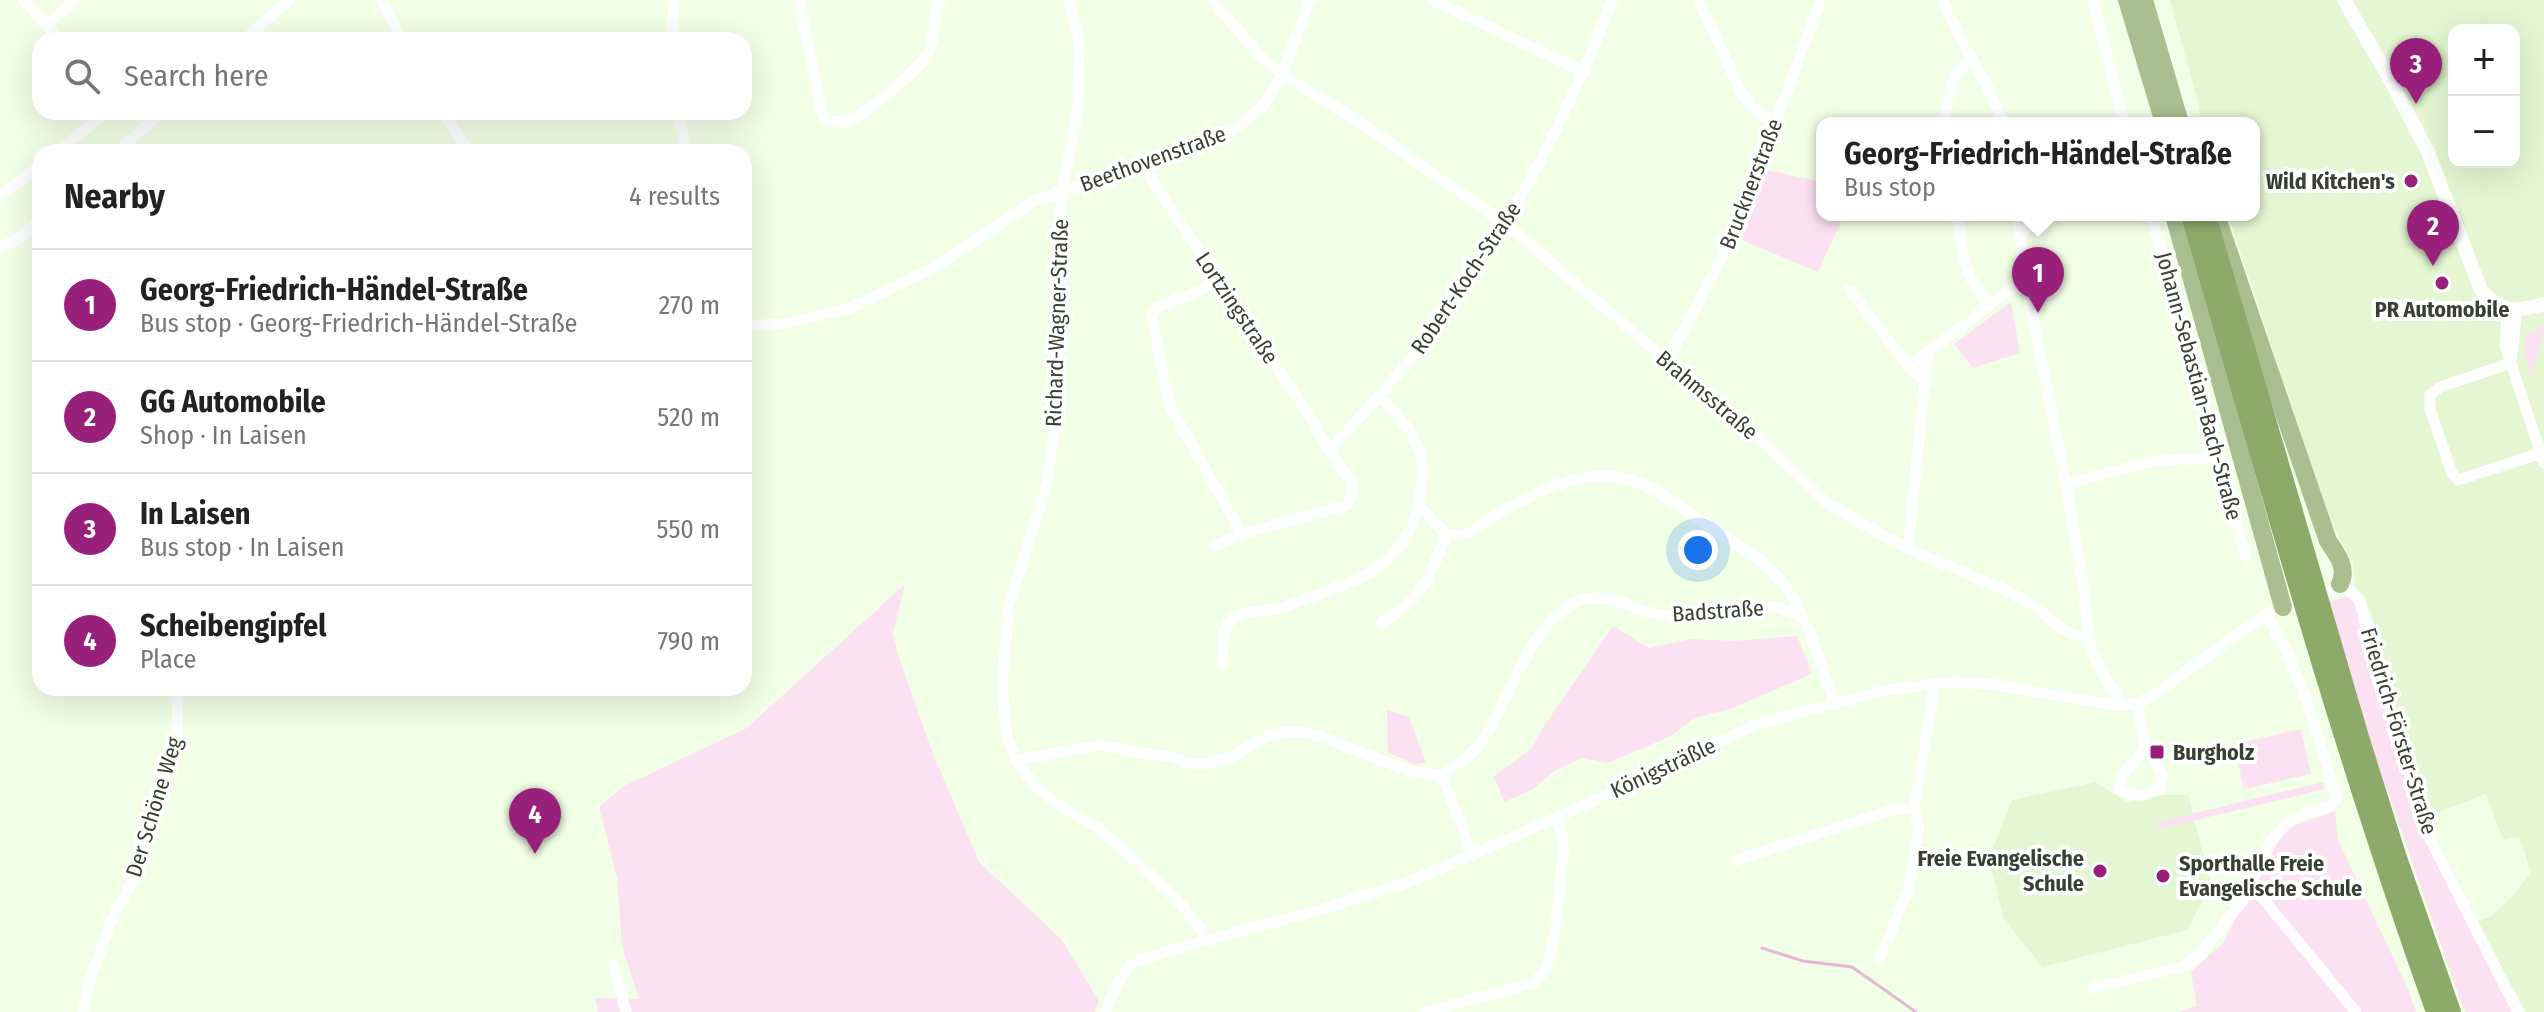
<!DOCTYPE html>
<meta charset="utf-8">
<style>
:root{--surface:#fff;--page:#f2f2f2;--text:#222;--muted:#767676;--line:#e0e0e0;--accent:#98207a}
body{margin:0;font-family:"Fira Sans Condensed",sans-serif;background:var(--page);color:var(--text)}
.controls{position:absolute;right:24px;top:24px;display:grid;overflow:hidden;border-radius:16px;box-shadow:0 8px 32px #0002}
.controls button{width:72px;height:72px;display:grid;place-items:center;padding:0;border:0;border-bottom:2px solid var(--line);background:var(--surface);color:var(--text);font:40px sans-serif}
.you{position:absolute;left:1698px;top:550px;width:28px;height:28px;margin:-20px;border:6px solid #fff;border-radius:50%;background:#1a73e8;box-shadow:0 0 0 12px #1a73e833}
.badge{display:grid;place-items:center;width:52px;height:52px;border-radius:50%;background:var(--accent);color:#fff;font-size:26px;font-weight:700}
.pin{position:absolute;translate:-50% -66px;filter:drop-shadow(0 2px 4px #0008)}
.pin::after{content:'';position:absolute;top:42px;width:28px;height:24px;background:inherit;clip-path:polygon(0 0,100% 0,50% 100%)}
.popup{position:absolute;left:1816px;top:117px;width:444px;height:104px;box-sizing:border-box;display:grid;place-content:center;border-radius:16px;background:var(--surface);filter:drop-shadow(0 2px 6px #0005);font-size:26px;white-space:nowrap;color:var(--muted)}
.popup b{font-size:30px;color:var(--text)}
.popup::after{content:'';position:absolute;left:50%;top:100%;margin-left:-16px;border:16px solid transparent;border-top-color:var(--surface)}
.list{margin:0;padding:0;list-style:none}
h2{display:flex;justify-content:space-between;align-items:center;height:104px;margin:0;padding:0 32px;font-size:34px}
h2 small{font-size:26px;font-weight:400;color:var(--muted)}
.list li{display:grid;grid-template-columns:52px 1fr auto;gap:24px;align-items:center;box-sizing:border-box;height:112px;padding:0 32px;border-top:2px solid var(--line)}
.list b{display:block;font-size:30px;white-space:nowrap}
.list p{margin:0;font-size:26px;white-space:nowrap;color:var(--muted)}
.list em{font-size:26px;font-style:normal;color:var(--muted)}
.icon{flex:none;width:44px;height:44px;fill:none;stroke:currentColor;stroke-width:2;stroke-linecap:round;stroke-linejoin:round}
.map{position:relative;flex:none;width:2544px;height:1012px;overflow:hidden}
.search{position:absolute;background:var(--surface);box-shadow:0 8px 32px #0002;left:32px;top:32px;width:720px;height:88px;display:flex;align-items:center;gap:20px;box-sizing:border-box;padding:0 28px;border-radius:24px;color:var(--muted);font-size:30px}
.panel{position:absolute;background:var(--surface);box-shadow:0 8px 32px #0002;left:32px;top:144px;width:720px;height:552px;border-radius:24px}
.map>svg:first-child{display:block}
.built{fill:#e4f7d2;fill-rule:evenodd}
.green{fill:#fce1f2}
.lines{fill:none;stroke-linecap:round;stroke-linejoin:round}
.stream{stroke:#e4b9d4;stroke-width:3}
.minor{stroke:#fff;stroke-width:11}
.tertiary{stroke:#fff;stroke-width:14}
.primary{stroke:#aabf90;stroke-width:18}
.trunk{stroke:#8eaa6b;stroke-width:18}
.poi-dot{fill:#98207a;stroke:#fff;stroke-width:3}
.labels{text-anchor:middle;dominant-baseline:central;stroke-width:8;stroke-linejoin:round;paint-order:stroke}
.street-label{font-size:22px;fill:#393f33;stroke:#fff}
.poi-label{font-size:22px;font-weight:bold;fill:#393f33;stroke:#fff;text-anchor:end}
</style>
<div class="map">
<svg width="2544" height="1012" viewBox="0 0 2544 1012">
<rect width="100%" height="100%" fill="#f2ffe7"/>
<path class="built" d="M2170 0H2544V1012H2526L2477 922 2491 916 2513 896 2531 872 2519 836 2503 840 2486 794 2426 817 2384 670 2372 615 2364 596 2355 586 2353 562 2328 517 2228 215H2254V123H2200L2199 106ZM2454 30H2514V162H2454Z
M2096 782 2128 803 2159 795H2188L2211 885 2187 930 2043 967 2004 920 1989 858 2012 800Z"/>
<path class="green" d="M1767 170 1822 182V215H1844L1818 272 1739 239Z
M2011 302 2020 353 1973 368 1954 344Z
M2544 325C2544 340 2535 360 2532 376L2526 357 2525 336Z
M905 584 893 633 899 658 932 751 979 862 1062 940 1099 1001 1094 1012H598L595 998 639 999 622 946 617 878 599 807 624 786 747 728Z
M2348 596 2352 598 2361 620 2358 621 2364 638 2367 639 2421 833 2512 1012H2466L2461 1002 2358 707 2330 602Z
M1613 626 1649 648 1691 639 1733 641 1797 636 1812 674 1730 709 1694 718 1671 736 1608 763 1582 758 1554 771 1532 790 1504 802 1494 776 1531 749 1544 726Z
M1387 710 1409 717 1426 763 1416 764 1388 753Z
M2301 729 2311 774 2244 789 2234 744Z
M2323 782 2325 789 2159 829 2158 822Z
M2335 811 2338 840 2408 989 2416 1012H2179L2197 1006 2191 972 2223 943 2279 838 2295 825Z"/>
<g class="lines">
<path class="stream" d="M1762 948 1803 961 1852 967 1916 1012"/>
<path class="minor" d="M24 0 60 40
M381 0 402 40
M799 0 822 113 826 120C832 121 839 123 845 122 861 118 919 69 927 55 937 38 932 17 940 0
M1069 0 1079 41 1078 108 1062 191 1056 288 1059 402 1047 483 1009 605 1002 684 1007 738 1016 760 1036 787 1060 806 1098 828 1127 853 1176 899 1199 927 1206 940
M1212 0 1267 64 1368 128 1507 225 1667 361 1739 418 1828 504 1908 549 2008 591 2040 610 2061 629 2089 641
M1432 0 1585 72
M1698 0 1739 87 1750 106 1774 123
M1943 0C1959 43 1988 79 2003 123
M2093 0 2124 123
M47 25 75 0
M244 40 289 0
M672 40 674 0
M443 112 469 152
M677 112 687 152
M1946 123 1945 114 1955 74 1972 59
M58 152 106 112
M117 152 162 112
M1145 166 1166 203 1283 375 1352 485V497L1347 505 1242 534 1214 546
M0 196 40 166
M1957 215 1964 260 1970 277 1989 306
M2018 215 2026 283 2066 484 2083 585 2089 641 2096 661 2117 695 2120 706
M2151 215 2217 457 2246 557
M2021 234 2043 215
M0 247 17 240 40 220
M1222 282 1157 307 1152 317 1164 380 1172 410 1242 534
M1850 290 1909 367 1927 383
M2507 309 2505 346 2544 463
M744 326 783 324 850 308 928 271 1033 202 1062 191 1145 166 1235 129 1263 105 1282 75 1310 0
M1667 361 1732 239 1821 0
M2511 362 2517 310
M2511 363 2440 387 2430 395V409L2452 473 2458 480 2541 453
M1909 367 2008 291 2026 283
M1331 449C1362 414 1395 380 1424 343 1505 239 1565 123 1612 0
M2066 484 2148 462 2217 457
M1418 505 1447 535 1465 534C1500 514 1539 486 1580 479 1597 475 1617 476 1634 481 1657 489 1678 505 1697 518 1730 540 1770 560 1791 595 1811 628 1822 666 1834 703
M1908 549 1928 352
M1382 623C1425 596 1427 579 1447 535
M1222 663C1223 652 1221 630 1230 621 1239 611 1263 611 1276 609 1292 605 1307 599 1322 593 1368 576 1404 561 1417 509 1432 450 1415 437 1379 395
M2137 704 2145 744 2163 775 2159 789C2143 797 2134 797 2119 789 2123 765 2137 766 2145 744
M1016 760 1102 745 1133 752 1172 757 1184 762 1201 765 1229 758 1268 736 1285 732H1303L1322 737 1406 770 1442 776C1456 766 1469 758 1480 744 1509 705 1538 595 1598 598 1621 598 1640 614 1663 615 1700 616 1737 601 1773 607 1783 608 1793 614 1802 617
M1442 776 1473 855
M1737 860 1892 810 1914 809
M2251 884 2356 1012
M1880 958 1909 888 1919 827 1914 809 1933 696 1932 684
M614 965 626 1012
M2093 988 2182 967 2200 955 2243 900 2271 842 2287 822 2310 811 2329 807 2337 798 2306 699 2288 654 2266 614
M83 1012 90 981 111 921 138 871 177 735 178 688
M1105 1012 1120 978 1131 965 1141 960 1189 945 1323 909 1414 880 1556 818 1760 723 1887 690 1952 682 1990 684 2120 706 2137 704 2155 694 2266 614C2289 603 2322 602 2340 584L2359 599 2424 827 2518 1012
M1425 1012 1533 983 1548 967 1556 924 1564 842 1556 818"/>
<path class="tertiary" d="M2344 0 2387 74 2428 152 2481 290C2501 314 2516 312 2544 304"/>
<path class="primary" d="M2127 0 2164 123
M2144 0 2180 123
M2174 215 2283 607
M2216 215 2328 541C2337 554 2348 568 2340 584"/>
<path class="trunk" d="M2190 215C2267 482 2341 750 2435 1012
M2207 215 2360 737 2397 855 2452 1012"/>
</g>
<g class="poi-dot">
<circle cx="2411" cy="181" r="8"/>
<circle cx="2442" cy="283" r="8"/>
<rect x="2149" y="744" width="16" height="16" rx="4"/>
<circle cx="2100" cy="871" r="8"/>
<circle cx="2163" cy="876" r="8"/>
</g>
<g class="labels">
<g class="street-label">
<text transform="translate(1153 159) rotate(-20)">Beethovenstraße</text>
<text transform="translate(1751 184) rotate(-69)">Brucknerstraße</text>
<text transform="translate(1466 278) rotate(-56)">Robert-Koch-Straße</text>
<text transform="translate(1237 308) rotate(56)">Lortzingstraße</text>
<text transform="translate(1057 323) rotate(-88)">Richard-Wagner-Straße</text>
<text transform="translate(2199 386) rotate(75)">Johann-Sebastian-Bach-Straße</text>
<text transform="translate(1707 395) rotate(40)">Brahmsstraße</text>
<text transform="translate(1718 611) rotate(-4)">Badstraße</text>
<text transform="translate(2399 731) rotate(73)">Friedrich-Förster-Straße</text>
<text transform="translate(1663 768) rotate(-25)">Königsträßle</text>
<text transform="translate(154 807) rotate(-73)">Der Schöne Weg</text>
</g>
<g class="poi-label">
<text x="2395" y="181">Wild Kitchen's</text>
<text x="2442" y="309" text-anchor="middle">PR Automobile</text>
<text x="2173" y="752" text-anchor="start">Burgholz</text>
<text x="2084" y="858">Freie Evangelische<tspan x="2084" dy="25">Schule</tspan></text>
<text x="2179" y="863" text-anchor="start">Sporthalle Freie<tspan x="2179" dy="25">Evangelische Schule</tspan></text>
</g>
</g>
</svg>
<div class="controls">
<button>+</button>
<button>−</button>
</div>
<div class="you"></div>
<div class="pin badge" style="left:2038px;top:313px">1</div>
<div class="popup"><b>Georg-Friedrich-Händel-Straße</b>Bus stop</div>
<div class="pin badge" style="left:2433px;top:266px">2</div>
<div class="pin badge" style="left:2416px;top:104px">3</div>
<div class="pin badge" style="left:535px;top:854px">4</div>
<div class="search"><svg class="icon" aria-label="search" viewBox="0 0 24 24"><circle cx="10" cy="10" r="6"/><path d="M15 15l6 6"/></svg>Search here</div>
<section class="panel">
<h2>Nearby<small>4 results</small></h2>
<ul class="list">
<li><span class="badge">1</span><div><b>Georg-Friedrich-Händel-Straße</b><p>Bus stop · Georg-Friedrich-Händel-Straße</p></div><em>270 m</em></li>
<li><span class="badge">2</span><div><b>GG Automobile</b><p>Shop · In Laisen</p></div><em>520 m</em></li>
<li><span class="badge">3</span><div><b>In Laisen</b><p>Bus stop · In Laisen</p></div><em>550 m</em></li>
<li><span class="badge">4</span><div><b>Scheibengipfel</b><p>Place</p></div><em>790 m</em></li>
</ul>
</section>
</div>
